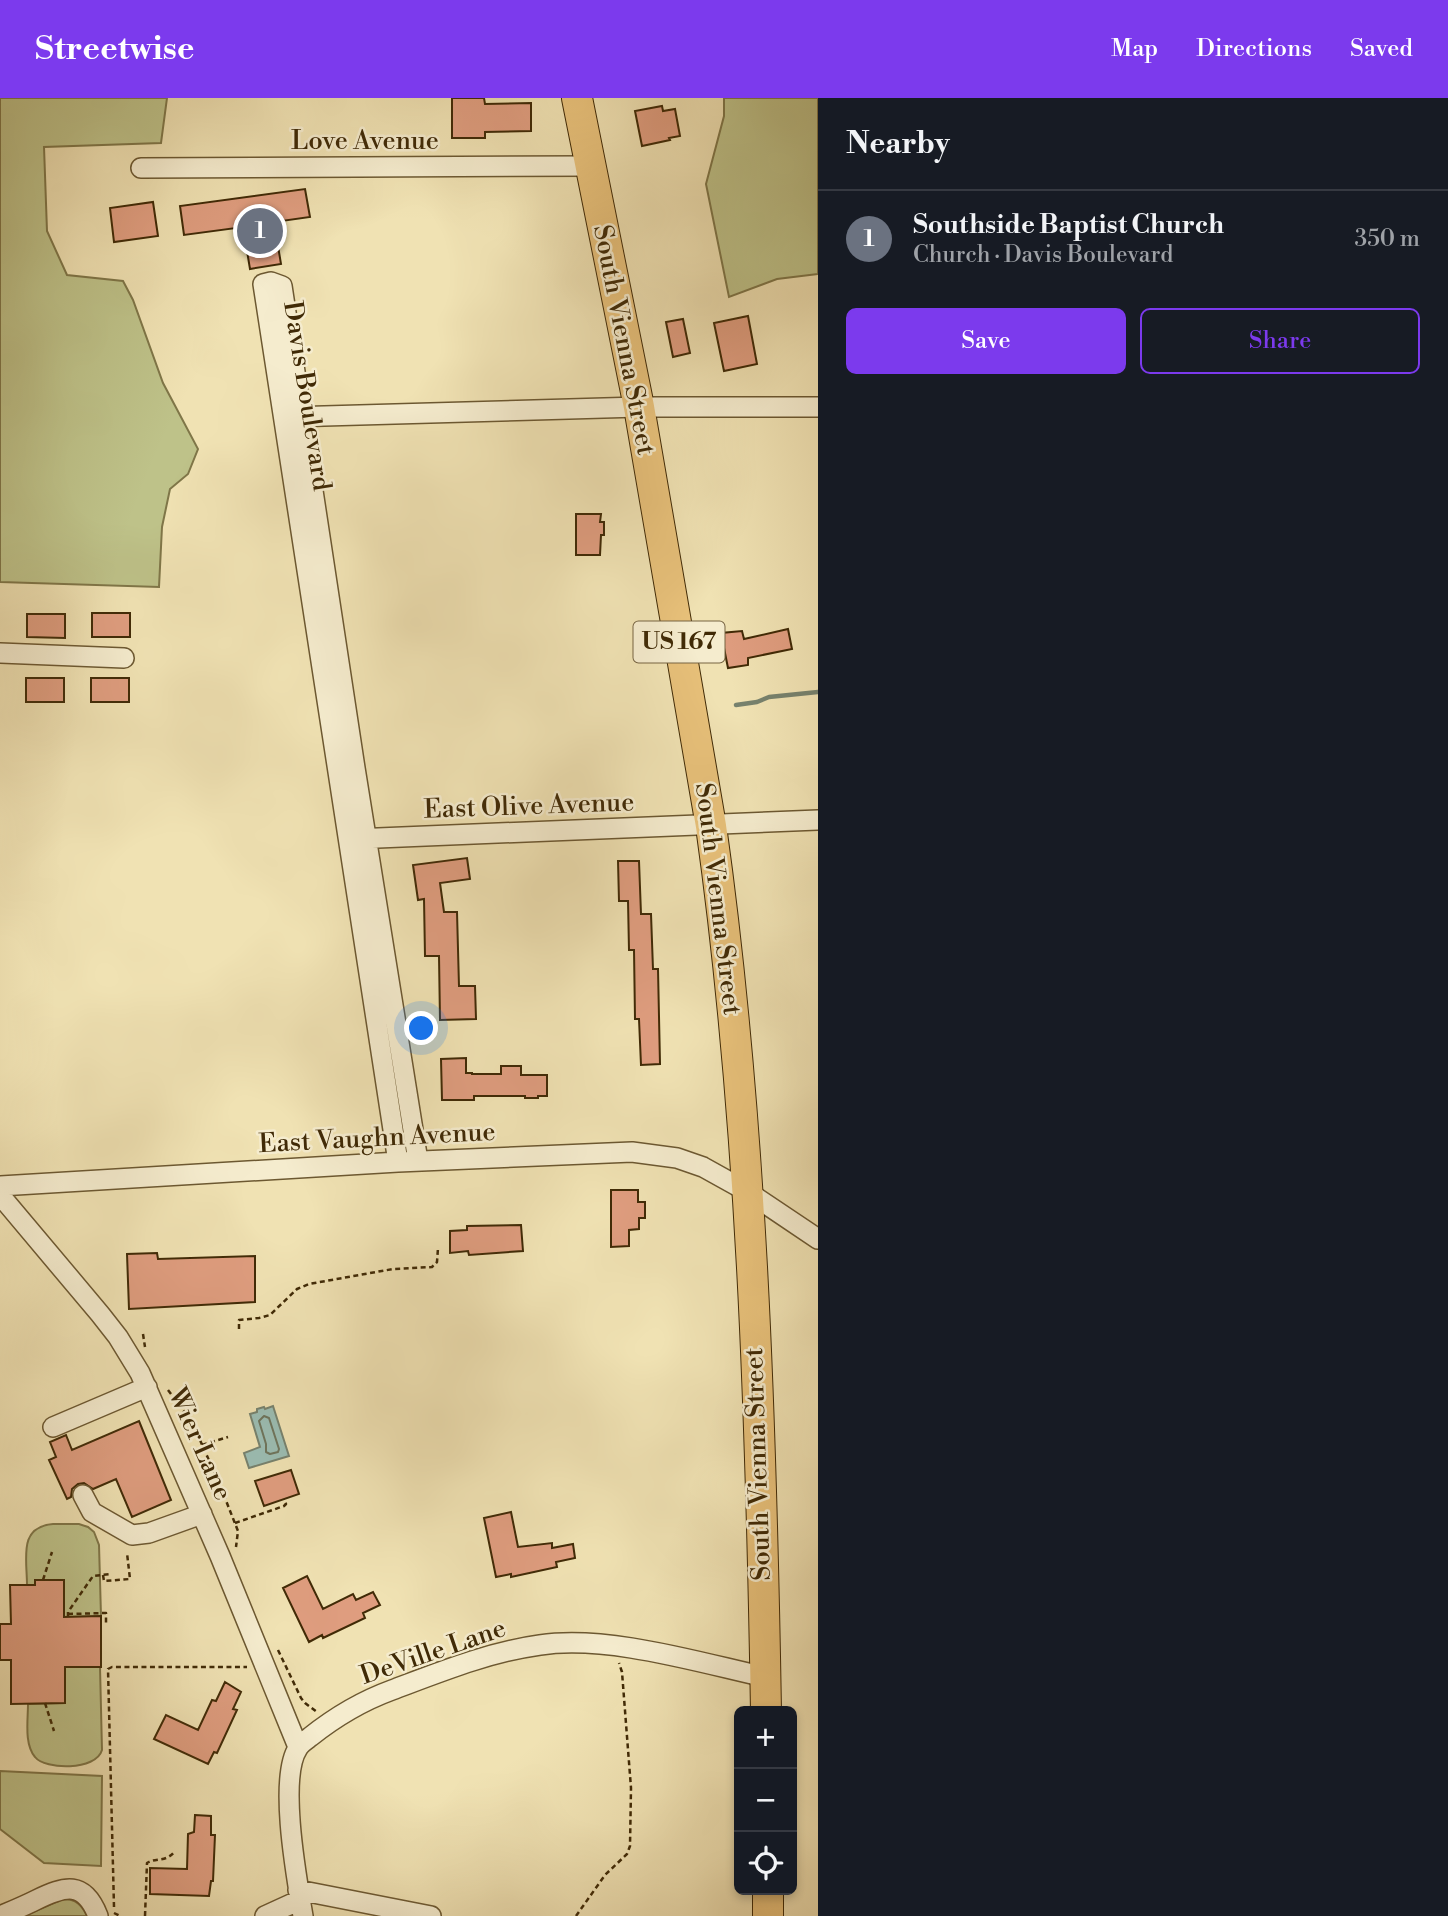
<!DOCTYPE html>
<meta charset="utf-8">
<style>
:root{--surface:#171b24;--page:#242831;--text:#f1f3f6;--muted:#9ea1a6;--line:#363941;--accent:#7c3aed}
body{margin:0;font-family:"Libre Bodoni",serif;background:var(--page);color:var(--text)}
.controls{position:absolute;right:21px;bottom:21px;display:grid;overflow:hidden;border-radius:10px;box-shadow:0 4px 10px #0003}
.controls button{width:63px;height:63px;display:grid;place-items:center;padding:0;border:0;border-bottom:2px solid var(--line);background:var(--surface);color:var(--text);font:35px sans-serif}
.you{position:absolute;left:422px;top:931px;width:24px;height:24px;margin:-18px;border:5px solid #fff;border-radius:50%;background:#1a73e8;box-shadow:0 0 0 10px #1a73e833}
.badge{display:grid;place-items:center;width:46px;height:46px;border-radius:50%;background:var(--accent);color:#fff;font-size:23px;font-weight:700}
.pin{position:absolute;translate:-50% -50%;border:4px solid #fff;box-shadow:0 2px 7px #0006}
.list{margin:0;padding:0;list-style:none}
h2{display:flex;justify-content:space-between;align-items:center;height:91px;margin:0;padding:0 28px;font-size:30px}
h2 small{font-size:23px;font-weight:400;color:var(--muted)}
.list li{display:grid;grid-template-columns:46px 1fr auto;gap:21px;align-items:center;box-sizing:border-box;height:98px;padding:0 28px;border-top:2px solid var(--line)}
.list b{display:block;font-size:26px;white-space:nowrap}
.list p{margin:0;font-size:23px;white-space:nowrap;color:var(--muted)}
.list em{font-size:23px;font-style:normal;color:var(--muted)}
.actions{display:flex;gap:14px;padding:21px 28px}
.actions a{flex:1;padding:16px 0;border:2px solid var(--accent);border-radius:10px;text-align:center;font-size:24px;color:var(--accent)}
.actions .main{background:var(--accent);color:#fff}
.icon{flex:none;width:38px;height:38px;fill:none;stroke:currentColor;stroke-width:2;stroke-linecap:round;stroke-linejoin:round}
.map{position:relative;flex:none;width:818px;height:1818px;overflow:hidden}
header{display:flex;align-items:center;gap:42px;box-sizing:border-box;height:98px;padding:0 35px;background:var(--accent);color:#fff}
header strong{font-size:33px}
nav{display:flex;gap:38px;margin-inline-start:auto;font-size:24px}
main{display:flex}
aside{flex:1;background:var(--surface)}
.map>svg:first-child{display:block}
.green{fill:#bec289;stroke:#7f7648;stroke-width:2}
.water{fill:#9bbdb3;stroke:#77826e;stroke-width:2}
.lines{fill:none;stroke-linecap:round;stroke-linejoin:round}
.shore{stroke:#6e745c;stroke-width:2}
.stream{stroke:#77826e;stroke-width:4.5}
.building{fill:#df9d7f;stroke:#402a06;stroke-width:2}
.minor-casing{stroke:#6c5831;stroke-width:22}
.highway-casing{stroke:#402a06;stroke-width:32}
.path{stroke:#402a06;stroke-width:2.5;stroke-dasharray:5 3.5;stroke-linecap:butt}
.minor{stroke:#f5ecce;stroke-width:19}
.highway{stroke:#e8c17a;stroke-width:30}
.labels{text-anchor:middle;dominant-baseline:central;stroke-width:5;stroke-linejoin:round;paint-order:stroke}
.shield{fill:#f5ecce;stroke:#766442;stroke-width:2}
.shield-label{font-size:24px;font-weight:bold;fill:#402a06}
.street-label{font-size:26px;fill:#402a06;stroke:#f5ecce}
</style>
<header>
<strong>Streetwise</strong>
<nav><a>Map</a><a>Directions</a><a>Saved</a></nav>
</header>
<main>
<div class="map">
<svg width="818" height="1818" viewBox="0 0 818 1818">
<rect width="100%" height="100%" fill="#f0e2b3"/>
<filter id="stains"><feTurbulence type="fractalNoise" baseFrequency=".00286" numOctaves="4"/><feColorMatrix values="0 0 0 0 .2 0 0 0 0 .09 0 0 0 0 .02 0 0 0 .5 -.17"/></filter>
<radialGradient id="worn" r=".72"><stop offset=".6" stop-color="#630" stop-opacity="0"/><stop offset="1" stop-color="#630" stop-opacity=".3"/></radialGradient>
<path class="green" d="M0 0H167L161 45 44 49 47 133 67 177 123 183 133 202 163 285 198 351 188 376 170 391 162 429 159 489 0 484Z
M724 0H818V176L777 181 729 199 706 86 724 18Z
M53 1426H79L88 1429 94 1434 99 1447 101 1518 64 1519 63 1482H36L35 1487H27C27 1460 18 1429 53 1426Z
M65 1569H100L102 1652C96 1673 45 1672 35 1659 24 1646 28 1622 28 1606L64 1605Z
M0 1673 102 1678 101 1768 44 1765 0 1731Z
M63 1801C76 1801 82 1807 87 1818H24Z"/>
<path class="water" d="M273 1308 289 1358 249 1370 244 1355 260 1349 250 1316 257 1314V1311L264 1309 265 1311Z"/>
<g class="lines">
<path class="shore" d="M264 1318 269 1320 279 1351 278 1354 270 1356 266 1354V1346L259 1323Z"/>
<path class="stream" d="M736 607 757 604 769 599 818 594"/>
</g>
<path class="building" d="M452 0H484L485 6 531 5V33L485 34V40H452Z
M662 8 663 13 675 11 680 38 669 40 670 42 642 48 635 13Z
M305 91 310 119 274 124 281 166 250 171 243 129 184 137 180 108Z
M153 104 158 138 114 144 110 110Z
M748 218 757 266 724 273 714 225Z
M683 221 690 255 673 259 666 224Z
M576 416H601L600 424H604V437H601L600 457H576Z
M92 515H130V539H92Z
M27 516H65V540L27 539Z
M788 531 792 551 748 560V567L728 570 721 535 742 533 744 541Z
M26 580H64V604H26Z
M91 580H129V604H91Z
M467 760 470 781 440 785 444 814H457L459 888H475L476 921 440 922 439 858H425L424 801 418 802 413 767Z
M618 763H639L641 816H651L653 871H658L660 966 641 967 639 921H635L634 852H629L628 803H619Z
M466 960V975H472V976H501V968H521V977H547V998H538V1000H525V998H474V1002H442L441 961Z
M611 1092H638V1104H645V1120H639V1131L629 1132V1148L611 1149Z
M521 1127 523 1153 469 1157 468 1153 450 1155V1133L467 1132V1128Z
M157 1155 158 1161 255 1158V1204L129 1211 127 1156Z
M139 1323 171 1402 132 1419 116 1381 93 1391 84 1385 78 1386 72 1391 71 1399 67 1401 49 1362 56 1359 50 1344 66 1337 72 1352Z
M291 1372 299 1396 264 1408 255 1383Z
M511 1414 518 1449 552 1445V1450L573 1446 575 1460 556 1464 557 1469 511 1479V1476L496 1479 484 1420Z
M307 1478 323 1511 353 1496 356 1502 373 1494 380 1507 363 1515 365 1520 323 1540 322 1537 309 1544 283 1490Z
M35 1482H64V1519L101 1518V1569H65V1605L11 1606V1562H0V1526H11L10 1487H35Z
M225 1584 241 1594 233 1611 237 1612 217 1655 214 1654 208 1666 154 1641 166 1617 198 1632 212 1602 216 1603Z
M195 1717 211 1718V1737H215L213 1783H211L209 1798 150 1796V1770L187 1771 188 1736 194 1734Z"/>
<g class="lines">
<defs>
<path id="minor" d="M141 70 590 68
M289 319 639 309H818
M0 555 124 560
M354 741 818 722
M398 1064 263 186 271 184 282 188 355 670 418 1063
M0 1088 398 1064 632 1054 677 1060 703 1069 748 1094 818 1141
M0 1097 100 1216 118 1239 140 1275 220 1458 298 1649
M53 1329 147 1289
M83 1397 92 1414 132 1437 149 1435 202 1416
M298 1792 431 1818
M0 1818C12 1813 24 1808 36 1802 65 1788 84 1782 98 1818
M265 1818 300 1802
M303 1818C297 1782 278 1680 298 1650 300 1646 306 1642 310 1639 335 1619 362 1603 392 1592 440 1574 489 1554 540 1547 608 1537 697 1564 765 1579"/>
<path id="highway" d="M577 0 639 309 711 728C752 1020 761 1318 766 1613
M768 1792V1818"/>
</defs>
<use href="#minor" class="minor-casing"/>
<use href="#highway" class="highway-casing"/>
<path class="path" d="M239 1231V1222L259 1220 270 1217 297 1191 309 1186 393 1171 432 1169 437 1164 438 1150
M143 1236 145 1249
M168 1292 192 1324 219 1385 238 1433 236 1449
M202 1347 228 1339
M235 1425 284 1408 286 1406 284 1401
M103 1477 104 1483 130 1481 127 1455
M43 1482 52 1454
M68 1516 106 1515V1525
M68 1519V1514L93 1478 111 1476
M278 1552 301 1600 305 1605 317 1614
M45 1605 54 1633
M114 1809 108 1571 112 1569H247
M114 1815 120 1818
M145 1818 147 1765C156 1759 166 1765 175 1753
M576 1818 605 1777 627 1756 630 1748 631 1690 622 1574 619 1565"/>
<use href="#minor" class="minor"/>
<use href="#highway" class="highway"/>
</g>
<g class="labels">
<rect class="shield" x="633.5" y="523.5" width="91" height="41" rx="5"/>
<g class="shield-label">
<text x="679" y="544">US 167</text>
</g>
<g class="street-label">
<text x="365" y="43">Love Avenue</text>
<text transform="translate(624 242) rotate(79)">South Vienna Street</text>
<text transform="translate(307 298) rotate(81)">Davis Boulevard</text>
<text transform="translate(529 708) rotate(-2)">East Olive Avenue</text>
<text transform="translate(718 801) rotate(83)">South Vienna Street</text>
<text transform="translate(377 1040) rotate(-3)">East Vaughn Avenue</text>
<text transform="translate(200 1346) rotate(66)">Wier Lane</text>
<text transform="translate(758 1366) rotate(-92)">South Vienna Street</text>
<text transform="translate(433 1554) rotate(-19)">DeVille Lane</text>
</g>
</g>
<rect width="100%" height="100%" filter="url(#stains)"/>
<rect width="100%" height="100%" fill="url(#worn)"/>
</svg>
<div class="controls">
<button>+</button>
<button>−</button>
<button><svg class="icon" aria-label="locate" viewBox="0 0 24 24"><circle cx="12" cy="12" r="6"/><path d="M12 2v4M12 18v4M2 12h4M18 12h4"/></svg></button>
</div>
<div class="you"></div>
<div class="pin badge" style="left:260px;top:133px;background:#6b7280">1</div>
</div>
<aside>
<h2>Nearby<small></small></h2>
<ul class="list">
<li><span class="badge" style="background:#6b7280">1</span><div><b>Southside Baptist Church</b><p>Church · Davis Boulevard</p></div><em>350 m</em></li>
</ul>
<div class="actions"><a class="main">Save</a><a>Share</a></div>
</aside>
</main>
